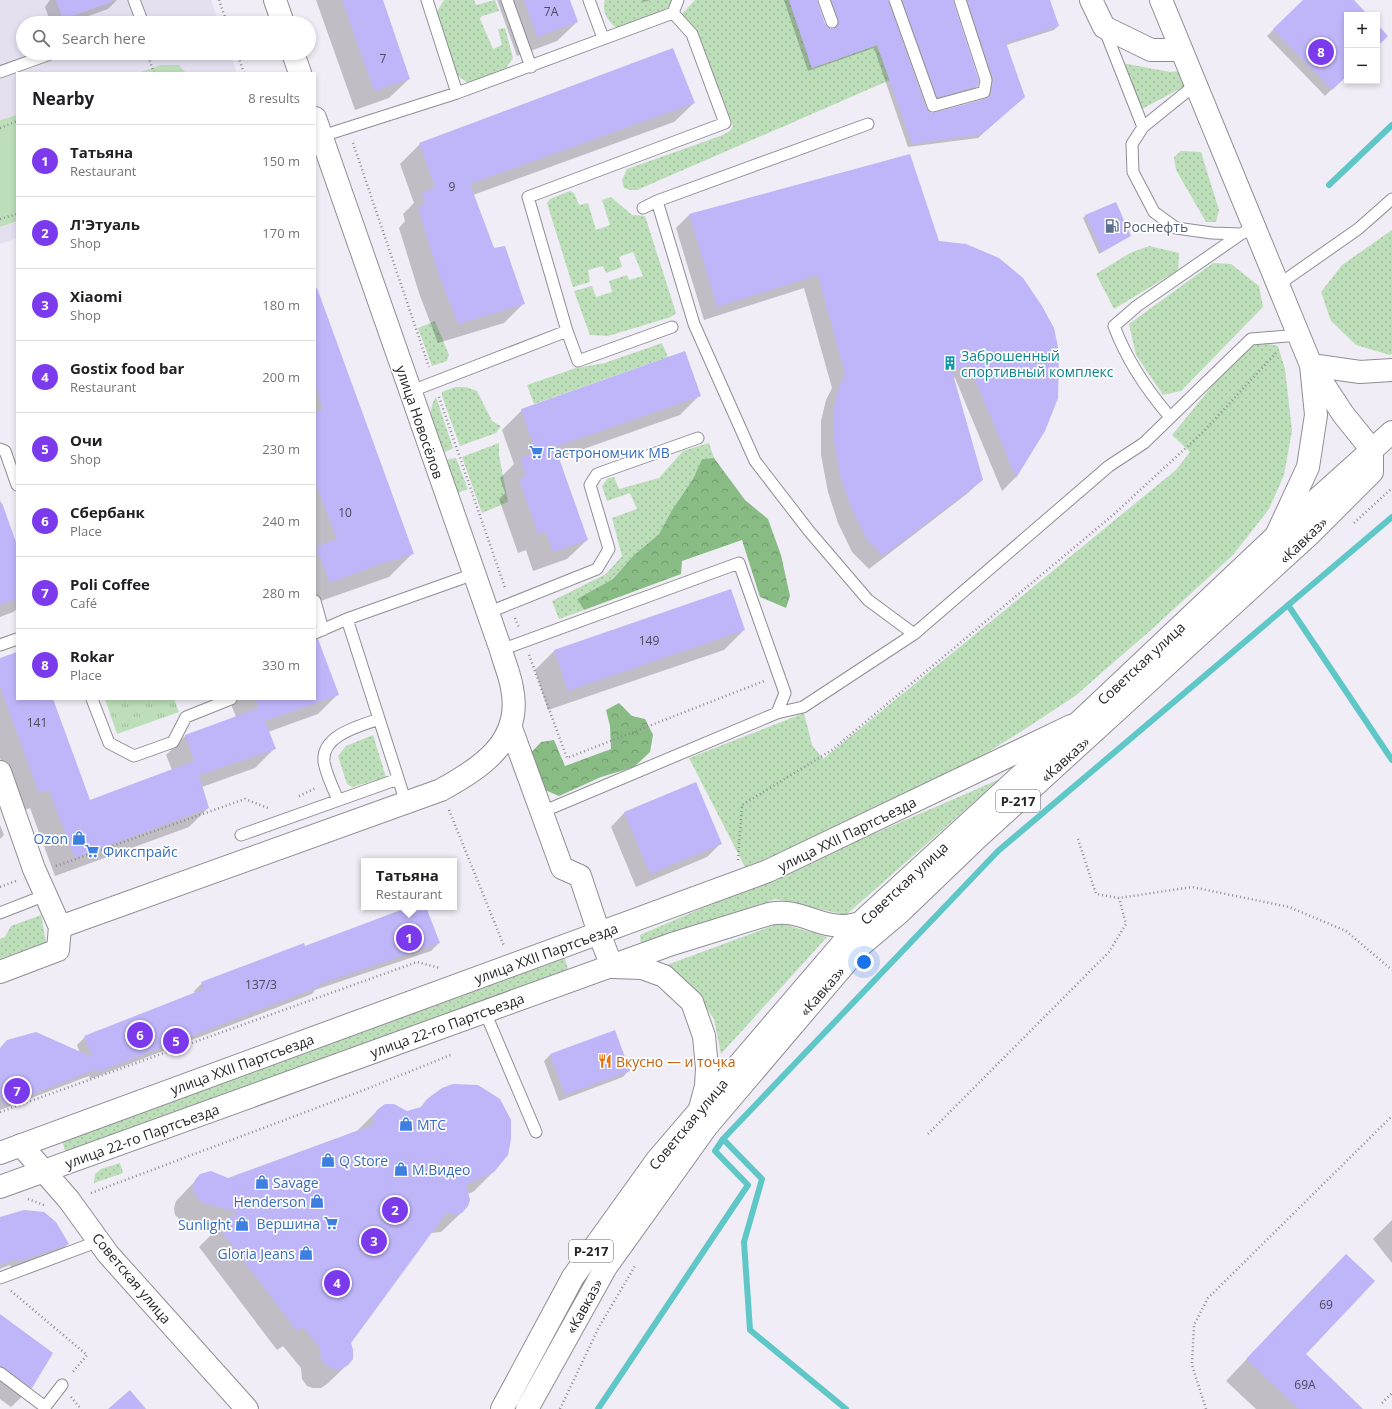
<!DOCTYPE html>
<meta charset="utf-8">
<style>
:root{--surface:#fff;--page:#f2f2f2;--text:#202124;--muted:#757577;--line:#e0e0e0;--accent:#7c3aed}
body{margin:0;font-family:"Open Sans",sans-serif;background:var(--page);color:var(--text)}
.controls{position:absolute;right:12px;top:12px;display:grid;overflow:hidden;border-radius:0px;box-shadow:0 2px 6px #0003}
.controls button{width:36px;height:36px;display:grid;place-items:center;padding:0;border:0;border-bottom:1px solid var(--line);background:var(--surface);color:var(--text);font:20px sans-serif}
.you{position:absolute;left:864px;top:962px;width:14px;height:14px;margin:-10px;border:3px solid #fff;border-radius:50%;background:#1a73e8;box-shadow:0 0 0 6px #1a73e833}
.badge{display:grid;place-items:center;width:26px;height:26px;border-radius:50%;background:var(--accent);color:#fff;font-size:13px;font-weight:700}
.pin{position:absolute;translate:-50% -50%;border:2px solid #fff;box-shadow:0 1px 4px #0006}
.popup{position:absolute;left:361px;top:858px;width:96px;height:52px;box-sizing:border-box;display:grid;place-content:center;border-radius:0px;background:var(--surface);filter:drop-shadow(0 1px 3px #0005);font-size:13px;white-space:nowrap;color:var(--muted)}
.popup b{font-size:15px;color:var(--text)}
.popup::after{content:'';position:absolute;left:50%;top:100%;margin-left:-8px;border:8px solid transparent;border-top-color:var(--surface)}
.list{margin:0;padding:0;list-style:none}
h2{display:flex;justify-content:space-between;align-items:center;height:52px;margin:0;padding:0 16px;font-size:17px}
h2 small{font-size:13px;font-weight:400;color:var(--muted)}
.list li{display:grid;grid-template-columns:26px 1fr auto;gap:12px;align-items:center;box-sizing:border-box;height:72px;padding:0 16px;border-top:1px solid var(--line)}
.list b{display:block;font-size:15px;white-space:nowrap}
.list p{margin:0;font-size:13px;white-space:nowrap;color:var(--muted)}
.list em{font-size:13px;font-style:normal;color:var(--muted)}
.icon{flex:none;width:22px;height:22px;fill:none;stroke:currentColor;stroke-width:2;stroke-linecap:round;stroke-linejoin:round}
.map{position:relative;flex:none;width:1392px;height:1409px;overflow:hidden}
.search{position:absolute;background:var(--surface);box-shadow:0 2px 6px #0003;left:16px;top:16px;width:300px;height:44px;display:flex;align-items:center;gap:10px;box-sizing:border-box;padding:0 14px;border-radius:22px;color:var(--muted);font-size:15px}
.panel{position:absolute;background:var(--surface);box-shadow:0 2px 6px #0003;left:16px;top:72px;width:300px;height:628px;border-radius:0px}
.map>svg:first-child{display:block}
.built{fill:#e5e0f0}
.grass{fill:url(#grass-dots)}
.forest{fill:url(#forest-crowns)}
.park{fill:url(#park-tufts)}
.pitch{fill:#bcdeb9}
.shadow{fill:#0003}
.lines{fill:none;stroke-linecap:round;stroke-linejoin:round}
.stream{stroke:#5fc7c7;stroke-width:6}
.building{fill:#bfb5f9}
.service-casing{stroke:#908d95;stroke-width:13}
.minor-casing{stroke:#908d95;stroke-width:24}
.tertiary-casing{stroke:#908d95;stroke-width:24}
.secondary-casing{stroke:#908d95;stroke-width:24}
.trunk-casing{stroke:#908d95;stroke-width:24}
.path{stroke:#8e8c92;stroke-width:2.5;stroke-dasharray:1 3;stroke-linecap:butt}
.service{stroke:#fff;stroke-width:11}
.minor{stroke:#fff;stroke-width:22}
.tertiary{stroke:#fff;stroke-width:22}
.secondary{stroke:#fff;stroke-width:22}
.trunk{stroke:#fff;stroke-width:22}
.labels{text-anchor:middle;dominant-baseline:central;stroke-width:3.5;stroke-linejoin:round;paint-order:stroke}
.number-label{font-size:12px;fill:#4c495c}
.shield{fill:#fff;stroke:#676668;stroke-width:1}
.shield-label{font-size:13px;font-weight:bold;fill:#262528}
.service-label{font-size:14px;fill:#4e5e75;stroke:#fff;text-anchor:start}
.culture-label{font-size:14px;fill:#0d838f;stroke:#fff;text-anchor:start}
.street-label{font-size:14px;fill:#262528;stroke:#fff}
.shop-label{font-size:14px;fill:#366cbe;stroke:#fff;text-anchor:start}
.food-label{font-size:14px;fill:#c56008;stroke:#fff;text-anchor:start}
</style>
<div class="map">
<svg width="1392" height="1409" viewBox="0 0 1392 1409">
<defs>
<pattern id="grass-dots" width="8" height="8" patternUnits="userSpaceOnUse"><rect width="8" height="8" fill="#bcdeb9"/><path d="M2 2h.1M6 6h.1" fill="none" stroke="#a1be9f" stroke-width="1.8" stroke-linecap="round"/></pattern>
<pattern id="forest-crowns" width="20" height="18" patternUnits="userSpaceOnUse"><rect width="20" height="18" fill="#89bc84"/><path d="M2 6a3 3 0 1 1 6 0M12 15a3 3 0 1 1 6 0" fill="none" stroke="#70996c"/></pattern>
<pattern id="park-tufts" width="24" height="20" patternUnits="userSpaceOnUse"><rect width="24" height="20" fill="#bcdeb9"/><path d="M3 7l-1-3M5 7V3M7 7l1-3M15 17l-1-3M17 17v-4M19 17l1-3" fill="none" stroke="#a1be9f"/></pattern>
</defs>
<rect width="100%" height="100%" fill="#f0edf6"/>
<path class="built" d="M0 0H56L63 19 118 0H211L219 23H23V53H230L237 73H186L179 65H161L138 73H17V115L0 120Z
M17 221V238L0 244V227Z"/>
<path class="grass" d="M444 0H474L476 5 495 0 499 11 482 16 480 19 493 49 502 45 498 29 505 28 513 58 506 68 468 83 458 76 435 15Z
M605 0H673C670 14 631 24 618 29 608 22 601 11 605 0Z
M695 0H789L812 68 877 45 890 80 637 190H630L624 188 622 180 627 169 723 135 730 131 733 126 696 30 681 15Z
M1122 63 1170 72 1179 71 1185 86 1142 109Z
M1181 151 1201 152 1219 210 1216 222H1206L1176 170 1174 157Z
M570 191 574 193 579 205 588 203 596 230 610 225 602 200 611 197 632 215 645 216 676 313 671 317 608 336 590 335 574 291 592 286 596 297 612 292 609 281 627 275 629 280 643 276 633 252 619 257 622 267 606 273 603 266 588 270 590 282 573 287 547 203 550 199Z
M1392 230V354L1390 355 1356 345 1331 321 1321 292 1342 265Z
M1149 246 1179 253 1178 270 1114 309 1096 274 1130 253Z
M1213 263 1231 264 1259 286 1263 307 1181 391 1163 395 1136 355 1129 324Z
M435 321 449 355 447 361 432 366 418 328Z
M1256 341 1278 346 1285 369 1292 431 1284 475 1269 509 1233 555 1152 629 1075 696 1022 731 949 776 780 853 745 867 689 758 804 713 812 745 823 759 1176 470 1190 452 1172 435 1213 385Z
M662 343 668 357 534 404 527 385 576 368 605 363Z
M455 387H466L477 391 492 421 501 426 496 433 460 446 442 396V392Z
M436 397 453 448 441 454C436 436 424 414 436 397Z
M499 443V455L508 502 482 513 462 457Z
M709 443 714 458 702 459 693 479 672 510 659 534 633 556 613 579 577 599 584 610 559 619 552 601 606 574 622 556 612 518 637 509 630 493 607 501 602 486 608 478 614 477 619 489 659 478 683 451Z
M456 458 468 489 455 494 442 460Z
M373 735 386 777 352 787 347 784 338 756 346 746Z
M1000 779 846 915 776 899 641 944 640 935Z
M41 915 46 942 0 959V939L5 937 11 926Z
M780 923 827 937 721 1054 714 1019 692 987 664 966Z
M565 958 568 970 67 1157 62 1141Z
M120 1163 123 1173 94 1183 95 1174 101 1169Z"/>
<path class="forest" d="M714 458 745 500 768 519 781 555 790 596 786 608 760 597 742 540 682 561 681 574 584 610 577 599 613 579 633 556 659 534 672 510 693 479 702 459Z
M619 703 632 716 645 719 653 735 650 752 634 767 601 777 559 796 540 788 528 756 541 742 554 740 565 766 611 749 610 726 606 710Z"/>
<path class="park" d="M105 699H174L179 712 117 734Z"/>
<path class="pitch" d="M161 65H179L186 73H138Z
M17 115V221L0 227V120Z"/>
<path class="shadow" d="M50 0H117L108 9 69 23H51L45 7Z
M316 0H382L409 79 389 98 355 110Z
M497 0H569L577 22 557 41 517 56Z
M642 0H650L643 2Z
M784 0H816L825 25 830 30H834L835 24 826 0H888L928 112 935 114 987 98 990 85 962 0H1049L1058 26 1054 30 1006 45 1024 97 978 138 908 147 874 48 808 71Z
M897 0H952L977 86 973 90 934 101Z
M1304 0H1353L1367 15H1347V74L1325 96 1267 36Z
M694 103 674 122 473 195 493 249 524 303 504 323 438 343 419 293 399 228 405 221 403 214 414 203 400 164 420 144Z
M689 215 938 242 1044 431 1015 478 1002 491 955 378 953 379 981 480 968 493 869 569 852 552 838 523 828 492 821 455V421L826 400 832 388 804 288 704 320 676 228Z
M1086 215 1130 236 1099 254 1083 218Z
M315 284 412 554 389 577 315 603Z
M700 395 680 415 558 458 587 540 567 559 533 571 526 550 518 553 499 499 505 493 500 478 514 464 502 430 522 410Z
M0 500 17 548V609L13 612 0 617Z
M744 630 724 650 548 710 535 670 554 651Z
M17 653V699H51L89 801 172 770 166 755 185 736 236 717 229 699H315V654L338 694 318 714 268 732 274 749 255 768 202 787 208 808 189 827 55 876 30 808 20 812 0 758V660Z
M695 783 721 843 707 857 636 887 611 827 624 813Z
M0 825 4 835 0 839Z
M411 907H425L439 943 431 951 315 990 312 994 90 1079 89 1076 0 1110V1048L80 1053 77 1045 85 1037 195 993 194 991 202 983 305 948Z
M550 1055 629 1070 623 1077 559 1101 544 1061Z
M478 1086 499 1100 493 1172 473 1192 467 1194 462 1212 441 1232 430 1233 350 1343 348 1364 327 1384 321 1388H313L307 1386 302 1379 301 1368 283 1346 277 1350 199 1247 215 1231 183 1223 175 1215 174 1208 176 1201 201 1175 228 1179 357 1131 377 1111 407 1113 420 1108 428 1100Z
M0 1218 68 1244 61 1251 11 1268 10 1265 0 1269Z
M1392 1220V1263L1373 1239Z
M1325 1276 1305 1354 1362 1409H1256L1226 1381Z
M0 1316 51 1353 31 1388 11 1407 0 1399Z"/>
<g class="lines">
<path class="stream" d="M1329 185 1392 125
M1288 605 1392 760
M723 1139 762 1179 744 1242 750 1330 846 1409
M598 1409 748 1185 715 1151 723 1139 998 851 1392 517"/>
</g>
<path class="building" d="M56 0H111V2L63 19Z
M342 0H383L410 79 374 91Z
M524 0H570L578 22 537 37Z
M789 0H817L825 24 831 29 837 27 839 23 831 0H888L926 108 932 113 986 99 991 94 993 78 967 0H1050L1059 26 1006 43 1025 97 982 134 912 144 877 45 812 68Z
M902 0H953L979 81 978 86 937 98Z
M1303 0H1354L1368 15H1347V76L1332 90 1273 29Z
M1377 24 1388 36 1377 47Z
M673 48 695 103 470 184 494 248 505 246 525 304 458 324 438 273 418 207 425 204 422 193 435 187 419 143Z
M910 154 939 241 966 244 999 258 1023 278 1042 306 1054 328 1059 352 1058 398 1045 431 1016 478 969 365 952 371 983 480 883 556 866 538 852 509 841 479 834 442V407L839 386 845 374 818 275 717 307 689 214Z
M1116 202 1131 236 1102 252 1085 215Z
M315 288H317L414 554 383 563 330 583 316 547 337 539 315 482V412L323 409 315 385Z
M685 351 701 396 555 447 588 540 553 552 545 531 538 534 519 479 526 476 520 458 536 452 521 409Z
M2 503 17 545V599L0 605V504Z
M731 589 745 630 568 691 554 650Z
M318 639 339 695 265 721 276 749 199 775 209 808 75 858 49 790 39 793 0 687V658L17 652V699H53L90 800 194 761 185 735 259 708 255 699H315V640Z
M696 782 722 844 650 874 624 812Z
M409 907H426L440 943 320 984 321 986 98 1072 97 1069 4 1105 0 1095V1048L7 1040 36 1032 92 1057 84 1036 204 989 201 982 304 943 305 946Z
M615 1030 630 1071 565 1095 550 1054Z
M453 1084 478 1085 500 1099 511 1120V1139L508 1155 494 1172 466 1185 470 1200 468 1206 462 1213 455 1215 447 1212 351 1343 353 1350V1359L348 1365 341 1369H333L327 1366 321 1359 320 1348 303 1327 297 1331 218 1227 237 1212 203 1203 195 1195 193 1187 195 1180 200 1174 211 1171 228 1178 373 1125V1117L377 1110 385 1104H394L407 1111 421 1107 427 1099 442 1088Z
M24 1210 44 1212 56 1222 69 1244 18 1262 17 1259 0 1265V1217Z
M1346 1254 1375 1281 1306 1354 1363 1409H1299L1246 1359Z
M0 1314 53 1353 32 1388 0 1366Z
M130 1390 146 1409H108Z"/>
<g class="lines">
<defs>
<path id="service" d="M134 0 142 21 136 23
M507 0 531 67
M589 0 603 38
M824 0 832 22
M895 0 933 106 984 92 986 80 960 0
M673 13 678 0
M1104 28 1143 127
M0 72 53 53
M1195 85 1143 127 1132 144 1133 172 1154 212 1176 228 1212 233 1241 234 1255 227
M457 93 673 13 692 34 725 123 528 197 567 331
M319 137 457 93 427 0
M657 201 868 124
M643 208 657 201 694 324 755 461 809 531 868 600 914 634
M1278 285 1358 229 1392 199
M409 392 567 331 578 361 672 327
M1170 417C1146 389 1127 361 1114 326L1137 306 1241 234
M0 449 5 451 17 485
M315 601 323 630
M487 613 597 569 609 549 590 485 597 474 698 438
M347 619 474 574
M315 633 347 619 406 803
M0 645 17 639
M501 650 739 563 785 693 777 713 542 812
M92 699 109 743 134 756 173 742 186 717 231 699
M777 713 803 707 914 634 1109 466 1144 443 1251 339 1299 335
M338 800C333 788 326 774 324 762 321 735 360 726 379 719
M241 835 398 779
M0 913 46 895
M485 1012 536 1132
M0 1278 99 1241
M0 1373 45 1407 62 1385"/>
<path id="minor" d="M275 0 283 23
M1091 0 1104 27 1151 50H1181
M293 53 300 73
M1276 536 1308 467 1316 415 1311 365 1360 372 1392 370
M511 728 562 868 580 876 599 933
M0 772 34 869 60 927
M0 972 58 950 60 927 441 790C481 768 523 741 512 688 510 675 504 662 501 650L315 118
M21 1145 69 1200 108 1254 247 1409"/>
<path id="tertiary" d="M1161 0 1311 365 1343 414 1372 450"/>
<path id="secondary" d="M599 933 612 967 642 968 664 976 692 1002 704 1036 707 1068 706 1086 698 1116
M0 1153 768 871 1071 726
M0 1187 672 944 769 914C800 908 815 926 842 926 852 926 863 922 873 920"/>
<path id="trunk" d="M502 1409 573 1277 657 1160 860 923 1079 722 1276 536 1392 432
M527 1409 606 1267 707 1126 861 945 899 913 975 840 1309 535 1372 472V450"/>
</defs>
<use href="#service" class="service-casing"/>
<use href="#minor" class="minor-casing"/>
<use href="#tertiary" class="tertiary-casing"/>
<use href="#secondary" class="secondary-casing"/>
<use href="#trunk" class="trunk-casing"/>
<path class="path" d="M219 0 227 23
M147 53 154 73
M237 53 244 73
M0 128 17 121
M353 143 429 367
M0 219 17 214
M439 397 505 588
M1354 523 1392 488
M515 618 519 628
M529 655 567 758 764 681
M299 796 316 788
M449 810 504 946
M1078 839 1096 894 1119 898 1192 887 1289 907 1346 931 1392 970
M738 860 742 805 832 750 1113 515 1202 433 1276 353
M56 866 245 799 268 808
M0 887 16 881
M0 1112 417 962 440 968
M928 1134 1109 952 1126 924 1119 898
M91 1193 364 1090 453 1054
M28 1199 44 1205
M11 1291 87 1355 72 1373
M71 1397 81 1409
M1382 1403 1392 1393
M560 1409 599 1327 635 1266
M1206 1409 1192 1365 1194 1325 1208 1298 1392 1116"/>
<use href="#service" class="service"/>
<use href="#minor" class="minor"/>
<use href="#tertiary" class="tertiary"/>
<use href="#secondary" class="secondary"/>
<use href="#trunk" class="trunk"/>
</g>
<defs>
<symbol id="fuel-bare" viewBox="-9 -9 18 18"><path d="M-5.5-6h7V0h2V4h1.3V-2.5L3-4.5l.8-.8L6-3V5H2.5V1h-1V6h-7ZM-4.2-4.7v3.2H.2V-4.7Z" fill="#5c6f8a" stroke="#fff" stroke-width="2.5" paint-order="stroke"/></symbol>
<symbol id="building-bare" viewBox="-9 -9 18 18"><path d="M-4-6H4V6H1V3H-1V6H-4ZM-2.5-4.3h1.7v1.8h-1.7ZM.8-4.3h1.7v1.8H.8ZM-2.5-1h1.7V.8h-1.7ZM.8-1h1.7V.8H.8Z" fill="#0f9aa8" stroke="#fff" stroke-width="2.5" paint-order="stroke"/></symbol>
<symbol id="supermarket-bare" viewBox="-9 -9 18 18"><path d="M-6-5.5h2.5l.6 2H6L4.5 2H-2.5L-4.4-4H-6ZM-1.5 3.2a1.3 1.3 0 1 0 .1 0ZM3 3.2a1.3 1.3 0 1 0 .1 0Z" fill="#3f7fe0" stroke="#fff" stroke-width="2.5" paint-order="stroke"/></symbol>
<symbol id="shop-bare" viewBox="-9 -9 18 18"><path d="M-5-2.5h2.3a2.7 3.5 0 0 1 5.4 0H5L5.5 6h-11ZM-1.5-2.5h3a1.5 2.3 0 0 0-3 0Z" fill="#3f7fe0" stroke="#fff" stroke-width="2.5" paint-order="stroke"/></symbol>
<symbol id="restaurant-bare" viewBox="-9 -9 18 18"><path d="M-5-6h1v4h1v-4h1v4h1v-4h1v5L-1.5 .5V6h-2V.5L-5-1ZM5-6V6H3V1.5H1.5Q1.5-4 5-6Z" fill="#e8710a" stroke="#fff" stroke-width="2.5" paint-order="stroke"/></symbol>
</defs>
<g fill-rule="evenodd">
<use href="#fuel-bare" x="1102" y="216" width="20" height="20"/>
<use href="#building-bare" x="940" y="353" width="20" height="20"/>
<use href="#supermarket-bare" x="526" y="442" width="20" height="20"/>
<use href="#shop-bare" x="69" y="828" width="20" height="20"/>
<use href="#supermarket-bare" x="82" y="841" width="20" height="20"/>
<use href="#restaurant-bare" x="595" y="1051" width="20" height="20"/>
<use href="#shop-bare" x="396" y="1114" width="20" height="20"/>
<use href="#shop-bare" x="318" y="1150" width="20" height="20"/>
<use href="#shop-bare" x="391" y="1159" width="20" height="20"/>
<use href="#shop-bare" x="252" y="1172" width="20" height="20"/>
<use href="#shop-bare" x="307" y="1191" width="20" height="20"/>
<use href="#supermarket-bare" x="321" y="1213" width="20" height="20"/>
<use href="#shop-bare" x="232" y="1214" width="20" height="20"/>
<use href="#shop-bare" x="296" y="1243" width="20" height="20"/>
</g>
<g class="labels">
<g class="number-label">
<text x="551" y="11">7А</text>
<text x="383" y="58">7</text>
<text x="452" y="186">9</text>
<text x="345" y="512">10</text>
<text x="649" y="640">149</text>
<text x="37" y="722">141</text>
<text x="261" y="984">137/3</text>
<text x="1326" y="1304">69</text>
<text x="1305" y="1384">69А</text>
</g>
<g class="shield">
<rect x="996" y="790" width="44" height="22" rx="3"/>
<rect x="569" y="1240" width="44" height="22" rx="3"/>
</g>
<g class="shield-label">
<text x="1018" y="801">Р-217</text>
<text x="591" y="1251">Р-217</text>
</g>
<g class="service-label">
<text x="1123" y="226">Роснефть</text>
</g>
<g class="culture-label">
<text x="961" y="355">Заброшенный<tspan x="961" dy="16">спортивный комплекс</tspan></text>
</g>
<g class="street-label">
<text transform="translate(420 422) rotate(71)">улица Новосёлов</text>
<text transform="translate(1303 540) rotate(-44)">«Кавказ»</text>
<text transform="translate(1141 663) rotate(-43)">Советская улица</text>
<text transform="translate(1065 759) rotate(-42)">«Кавказ»</text>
<text transform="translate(847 834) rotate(-26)">улица XXII Партсъезда</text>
<text transform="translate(904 883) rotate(-43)">Советская улица</text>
<text transform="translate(546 953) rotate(-20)">улица XXII Партсъезда</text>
<text transform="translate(822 991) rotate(-49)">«Кавказ»</text>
<text transform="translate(447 1025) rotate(-20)">улица 22-го Партсъезда</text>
<text transform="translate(242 1064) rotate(-20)">улица XXII Партсъезда</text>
<text transform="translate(688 1124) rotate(-50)">Советская улица</text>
<text transform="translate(142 1136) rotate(-20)">улица 22-го Партсъезда</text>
<text transform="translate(132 1278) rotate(50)">Советская улица</text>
<text transform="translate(584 1306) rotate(-61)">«Кавказ»</text>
</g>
<g class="shop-label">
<text x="547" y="452">Гастрономчик МВ</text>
<text x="68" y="838" text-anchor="end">Ozon</text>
<text x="103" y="851">Фикспрайс</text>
<text x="417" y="1124">МТС</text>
<text x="339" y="1160">Q Store</text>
<text x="412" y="1169">М.Видео</text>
<text x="273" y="1182">Savage</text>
<text x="306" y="1201" text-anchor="end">Henderson</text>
<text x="320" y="1223" text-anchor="end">Вершина</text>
<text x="231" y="1224" text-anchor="end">Sunlight</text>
<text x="295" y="1253" text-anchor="end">Gloria Jeans</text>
</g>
<g class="food-label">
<text x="616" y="1061">Вкусно — и точка</text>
</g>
</g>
</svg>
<div class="controls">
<button>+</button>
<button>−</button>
</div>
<div class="you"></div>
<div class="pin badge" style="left:409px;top:938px">1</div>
<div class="popup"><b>Татьяна</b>Restaurant</div>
<div class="pin badge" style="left:395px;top:1210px">2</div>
<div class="pin badge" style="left:374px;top:1241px">3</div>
<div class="pin badge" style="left:337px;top:1283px">4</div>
<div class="pin badge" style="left:176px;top:1041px">5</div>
<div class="pin badge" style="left:140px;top:1035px">6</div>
<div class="pin badge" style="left:17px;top:1091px">7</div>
<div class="pin badge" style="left:1321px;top:52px">8</div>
<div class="search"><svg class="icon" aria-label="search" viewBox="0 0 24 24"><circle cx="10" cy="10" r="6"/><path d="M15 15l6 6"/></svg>Search here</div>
<section class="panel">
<h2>Nearby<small>8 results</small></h2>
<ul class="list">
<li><span class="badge">1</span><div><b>Татьяна</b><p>Restaurant</p></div><em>150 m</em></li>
<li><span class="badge">2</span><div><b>Л'Этуаль</b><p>Shop</p></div><em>170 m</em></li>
<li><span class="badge">3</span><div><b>Xiaomi</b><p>Shop</p></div><em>180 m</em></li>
<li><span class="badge">4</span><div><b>Gostix food bar</b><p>Restaurant</p></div><em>200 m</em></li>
<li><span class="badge">5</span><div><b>Очи</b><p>Shop</p></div><em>230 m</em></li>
<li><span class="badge">6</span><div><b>Сбербанк</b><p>Place</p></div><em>240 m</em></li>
<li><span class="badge">7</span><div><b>Poli Coffee</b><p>Café</p></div><em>280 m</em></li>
<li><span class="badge">8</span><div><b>Rokar</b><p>Place</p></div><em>330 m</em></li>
</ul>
</section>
</div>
